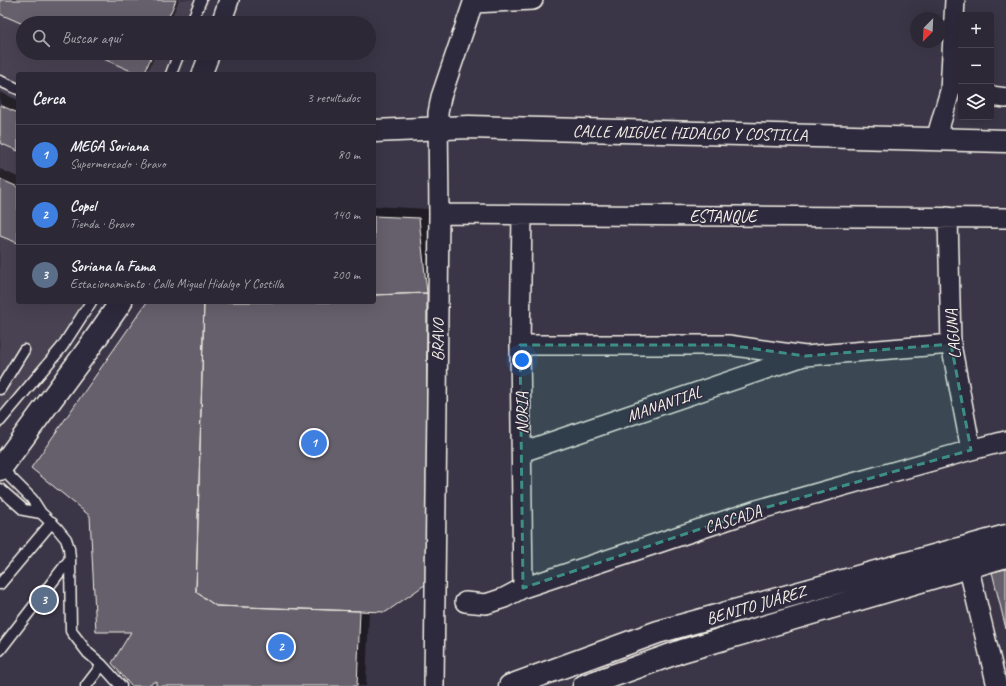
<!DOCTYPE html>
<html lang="es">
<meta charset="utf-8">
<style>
:root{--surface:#2c2835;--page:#34303d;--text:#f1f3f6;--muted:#a6a6ad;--line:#484450;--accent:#ffd166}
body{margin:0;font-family:Caveat,sans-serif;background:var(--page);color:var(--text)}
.controls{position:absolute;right:12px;top:12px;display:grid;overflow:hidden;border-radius:4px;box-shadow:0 4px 16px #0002}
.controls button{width:36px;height:36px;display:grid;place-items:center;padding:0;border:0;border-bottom:1px solid var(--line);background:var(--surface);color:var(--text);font:20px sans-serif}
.compass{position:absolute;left:910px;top:12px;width:36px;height:36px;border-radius:50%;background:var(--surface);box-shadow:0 4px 16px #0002;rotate:204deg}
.you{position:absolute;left:522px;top:360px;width:14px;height:14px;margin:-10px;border:3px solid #fff;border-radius:50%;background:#1a73e8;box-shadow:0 0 0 6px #1a73e833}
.badge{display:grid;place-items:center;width:26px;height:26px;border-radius:50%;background:var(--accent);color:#fff;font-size:13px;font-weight:700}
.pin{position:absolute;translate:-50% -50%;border:2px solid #fff;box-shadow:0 1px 4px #0006}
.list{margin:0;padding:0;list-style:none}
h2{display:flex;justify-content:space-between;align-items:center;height:52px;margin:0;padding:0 16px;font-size:17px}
h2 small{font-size:13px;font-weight:400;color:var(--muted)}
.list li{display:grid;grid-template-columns:26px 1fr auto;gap:12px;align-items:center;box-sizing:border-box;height:60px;padding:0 16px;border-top:1px solid var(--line)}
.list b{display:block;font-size:15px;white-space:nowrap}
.list p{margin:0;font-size:13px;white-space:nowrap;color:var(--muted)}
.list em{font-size:13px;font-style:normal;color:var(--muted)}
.icon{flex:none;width:22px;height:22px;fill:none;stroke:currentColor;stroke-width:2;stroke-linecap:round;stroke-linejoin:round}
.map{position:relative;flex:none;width:1006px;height:686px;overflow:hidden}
.search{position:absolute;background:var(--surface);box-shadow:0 4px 16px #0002;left:16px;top:16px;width:360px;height:44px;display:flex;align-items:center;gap:10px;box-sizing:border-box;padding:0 14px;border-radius:22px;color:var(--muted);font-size:15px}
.panel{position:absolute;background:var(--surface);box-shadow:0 4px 16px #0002;left:16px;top:72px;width:360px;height:232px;border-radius:4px}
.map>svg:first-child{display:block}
.built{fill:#484352}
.shadow{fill:#0007}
.building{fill:#65616c;stroke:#f4f1e8}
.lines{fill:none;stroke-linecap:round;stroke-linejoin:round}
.lane-casing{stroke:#f4f1e8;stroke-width:13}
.street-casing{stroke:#f4f1e8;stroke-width:22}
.secondary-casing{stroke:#f4f1e8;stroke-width:25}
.lane{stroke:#2f2a3d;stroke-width:10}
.street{stroke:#2f2a3d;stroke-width:19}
.secondary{stroke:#2f2a3d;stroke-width:22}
.marked{fill:#3d8f86;fill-opacity:0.2;stroke:#3d8f86;stroke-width:3;stroke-dasharray:8 5;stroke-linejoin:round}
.labels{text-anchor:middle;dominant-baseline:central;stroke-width:3;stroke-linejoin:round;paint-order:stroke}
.street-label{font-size:17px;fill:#f4f1e8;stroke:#2f2a3d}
</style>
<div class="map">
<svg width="1006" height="686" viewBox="0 0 1006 686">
<rect width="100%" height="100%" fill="#3b3647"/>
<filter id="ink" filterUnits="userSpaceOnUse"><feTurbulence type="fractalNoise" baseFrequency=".025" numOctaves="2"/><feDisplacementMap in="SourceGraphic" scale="8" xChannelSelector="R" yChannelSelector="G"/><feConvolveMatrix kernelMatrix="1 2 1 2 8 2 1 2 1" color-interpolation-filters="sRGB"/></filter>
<g filter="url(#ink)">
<path class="built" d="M0 0H209L200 23H23V53H188L179 74H18V302H95L62 351 0 431Z"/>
<path class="shadow" d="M0 0H179L169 23H23L0 13Z
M92 53H156L150 67 143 74H141Z
M0 92 18 100V150L0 142Z
M0 169 18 177V242L0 235Z
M374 206 429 209 437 283 436 574 369 610 366 686H157V680L143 686H132L133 631 148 302H374Z
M1003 562H1006V624L993 572Z"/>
<path class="building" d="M0 0H176L166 23 23 24 0 14Z
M90 53H153L144 74H138Z
M0 105 18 113V151L0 143Z
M0 179 18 187V243L0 236Z
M374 216 419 218 427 293 374 295Z
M427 293 426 584 386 612 216 606 196 592 204 302H374V295Z
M147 302H204L196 592 216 606 360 611 357 686H156V681L146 686H131L112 663 131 632H96L90 516 31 468Z
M1006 569V629L992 572Z"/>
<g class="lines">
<defs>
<path id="lane" d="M191 23 201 0
M171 74 179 53
M0 81 18 89
M0 389 24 350
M0 421 62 347 91 302
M1 468 32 499 41 513 57 528 66 539 69 548 70 559 71 631 88 653 102 665 121 686
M0 489 24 510 41 513
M0 584 52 522
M0 650 70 559
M86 686 102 665"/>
<path id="street" d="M473 3 533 0
M221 23 229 0
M202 74 210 53
M991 96 1006 98
M936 139 950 91 955 0
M439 214 1006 218
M522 215 520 345 523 588
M948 217 951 344 971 450
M520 345H728L805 356 951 344
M522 452 801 357
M965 553 997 686
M465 602 486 604 504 598 523 588 757 510 971 450 1006 441
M434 686 439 214 438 113 441 97 474 0"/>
<path id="secondary" d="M374 131 469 127 1006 141
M0 469 89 348 121 302
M510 686 658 632 1006 536
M584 686 682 651 1006 556"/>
</defs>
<use href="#lane" class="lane-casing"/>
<use href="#street" class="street-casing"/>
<use href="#secondary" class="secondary-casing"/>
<use href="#lane" class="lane"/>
<use href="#street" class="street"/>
<use href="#secondary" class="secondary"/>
</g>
</g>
<path class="marked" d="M951 344 971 450 757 510 523 588 520 345H728L805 356Z"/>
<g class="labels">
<g class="street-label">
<text transform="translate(690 133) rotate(1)">CALLE MIGUEL HIDALGO Y COSTILLA</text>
<text x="723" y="216">ESTANQUE</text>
<text transform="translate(953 334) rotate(-95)">LAGUNA</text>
<text transform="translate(438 340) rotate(-89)">BRAVO</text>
<text transform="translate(664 404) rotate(-19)">MANANTIAL</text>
<text transform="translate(522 413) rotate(-91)">NORIA</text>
<text transform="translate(733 519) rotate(-18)">CASCADA</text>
<text transform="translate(756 605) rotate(-16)">BENITO JUÁREZ</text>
</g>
</g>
</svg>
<div class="controls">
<button>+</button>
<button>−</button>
<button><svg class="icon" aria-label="layers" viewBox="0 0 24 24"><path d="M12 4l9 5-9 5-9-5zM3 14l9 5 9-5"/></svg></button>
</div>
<svg class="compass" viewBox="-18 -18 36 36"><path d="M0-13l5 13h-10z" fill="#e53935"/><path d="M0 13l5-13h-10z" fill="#a6a6ad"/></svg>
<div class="you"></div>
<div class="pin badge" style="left:314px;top:443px;background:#3f7fe0">1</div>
<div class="pin badge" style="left:281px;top:647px;background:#3f7fe0">2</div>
<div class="pin badge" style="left:44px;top:600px;background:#5c6f8a">3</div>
<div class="search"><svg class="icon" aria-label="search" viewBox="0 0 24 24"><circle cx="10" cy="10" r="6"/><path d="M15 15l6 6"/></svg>Buscar aquí</div>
<section class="panel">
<h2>Cerca<small>3 resultados</small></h2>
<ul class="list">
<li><span class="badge" style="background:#3f7fe0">1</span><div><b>MEGA Soriana</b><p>Supermercado · Bravo</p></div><em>80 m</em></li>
<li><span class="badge" style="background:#3f7fe0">2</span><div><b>Copel</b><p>Tienda · Bravo</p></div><em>140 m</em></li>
<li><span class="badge" style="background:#5c6f8a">3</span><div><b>Soriana la Fama</b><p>Estacionamiento · Calle Miguel Hidalgo Y Costilla</p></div><em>200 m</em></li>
</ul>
</section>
</div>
